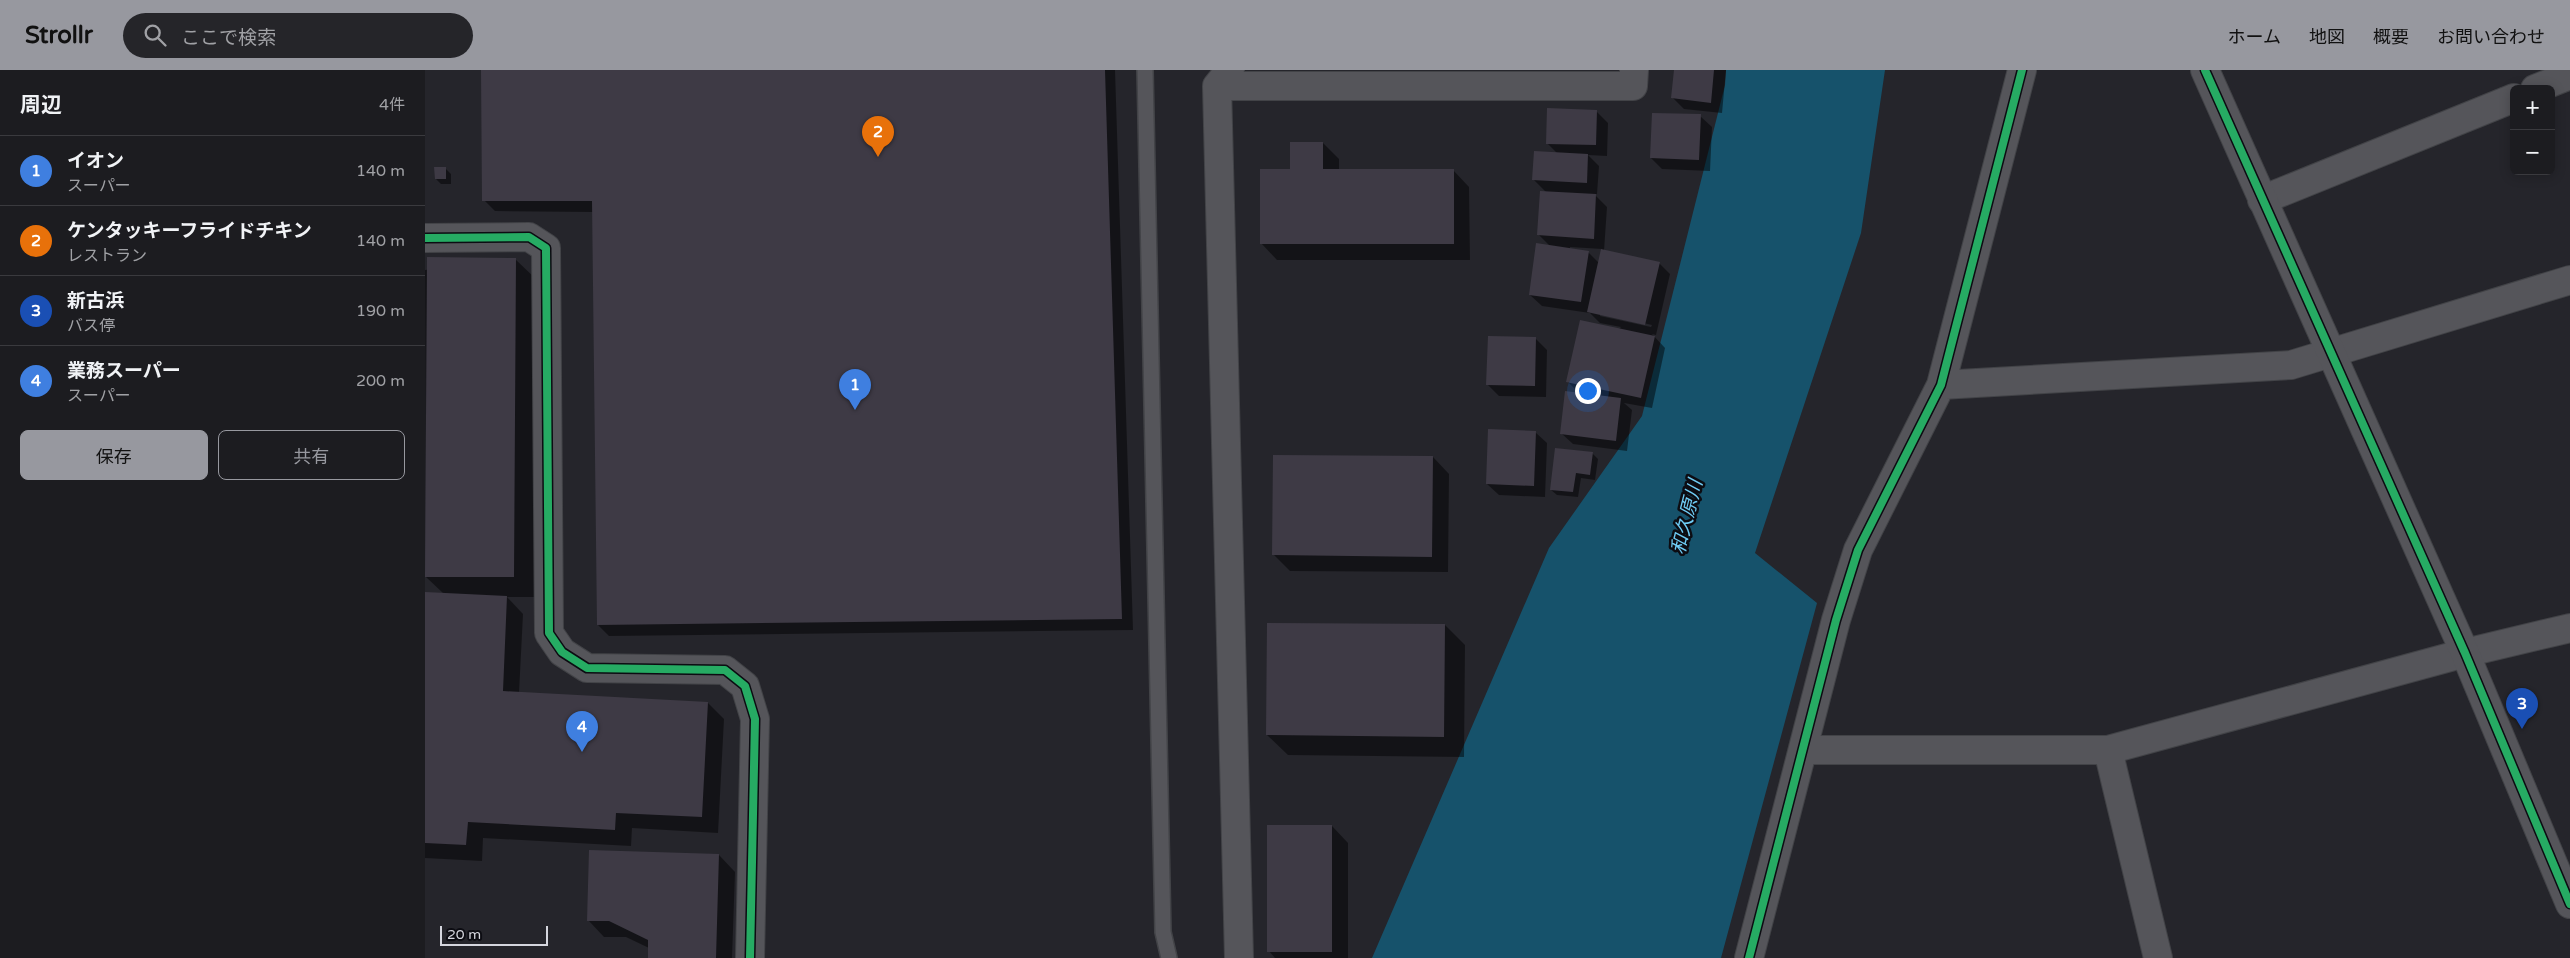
<!DOCTYPE html>
<html lang="ja">
<meta charset="utf-8">
<style>
:root{--surface:#1c1c20;--page:#252529;--text:#f1f3f6;--muted:#a0a1a5;--line:#3a3a3e;--accent:#97989f}
body{margin:0;font-family:"Varela Round","Noto Sans JP",sans-serif;background:var(--page);color:var(--text)}
.controls{position:absolute;right:15px;top:15px;display:grid;overflow:hidden;border-radius:8px;box-shadow:0 2px 12px #0003}
.controls button{width:45px;height:45px;display:grid;place-items:center;padding:0;border:0;border-bottom:1px solid var(--line);background:var(--surface);color:var(--text);font:25px sans-serif}
.scale{position:absolute;left:15px;bottom:12px;width:108px;box-sizing:border-box;padding-left:5px;border:2px solid #d5d6de;border-top:0;font-size:14px;line-height:18px;white-space:nowrap;color:#d5d6de;-webkit-text-stroke:4px #0c0c12;paint-order:stroke}
.you{position:absolute;left:1162px;top:320px;width:18px;height:18px;margin:-12px;border:4px solid #fff;border-radius:50%;background:#1a73e8;box-shadow:0 0 0 8px #1a73e833}
.badge{display:grid;place-items:center;width:32px;height:32px;border-radius:50%;background:var(--accent);color:#fff;font-size:16px;font-weight:700}
.pin{position:absolute;translate:-50% -41px;filter:drop-shadow(0 1px 2px #0008)}
.pin::after{content:'';position:absolute;top:26px;width:18px;height:15px;background:inherit;clip-path:polygon(0 0,100% 0,50% 100%)}
.list{margin:0;padding:0;list-style:none}
h2{display:flex;justify-content:space-between;align-items:center;height:65px;margin:0;padding:0 20px;font-size:21px}
h2 small{font-size:16px;font-weight:400;color:var(--muted)}
.list li{display:grid;grid-template-columns:32px 1fr auto;gap:15px;align-items:center;box-sizing:border-box;height:70px;padding:0 20px;border-top:1px solid var(--line)}
.list b{display:block;font-size:19px;white-space:nowrap}
.list p{margin:0;font-size:16px;white-space:nowrap;color:var(--muted)}
.list em{font-size:16px;font-style:normal;color:var(--muted)}
.actions{display:flex;gap:10px;padding:15px 20px}
.actions a{flex:1;padding:11px 0;border:1px solid var(--accent);border-radius:8px;text-align:center;font-size:18px;color:var(--accent)}
.actions .main{background:var(--accent);color:#111}
.icon{flex:none;width:28px;height:28px;fill:none;stroke:currentColor;stroke-width:2;stroke-linecap:round;stroke-linejoin:round}
.map{position:relative;flex:none;width:2145px;height:888px;overflow:hidden}
header{display:flex;align-items:center;gap:30px;box-sizing:border-box;height:70px;padding:0 25px;background:var(--accent);color:#111}
header strong{font-size:24px}
nav{display:flex;gap:28px;margin-inline-start:auto;font-size:18px}
.search{width:350px;height:45px;background:var(--page);display:flex;align-items:center;gap:12px;box-sizing:border-box;padding:0 18px;border-radius:28px;color:var(--muted);font-size:19px}
main{display:flex}
aside{flex:1;background:var(--surface)}
.map>svg:first-child{display:block}
.water{fill:#16526b}
.shadow{fill:#0007;fill-rule:evenodd}
.building{fill:#3e3a45}
.lines{fill:none;stroke-linecap:round;stroke-linejoin:round}
.service-casing{stroke:#424347;stroke-width:18}
.minor-casing{stroke:#424347;stroke-width:30}
.tertiary-casing{stroke:#424347;stroke-width:30}
.service{stroke:#55555a;stroke-width:15}
.minor{stroke:#55555a;stroke-width:28}
.tertiary{stroke:#55555a;stroke-width:28}
.cycleway-casing{stroke:#0c0c12;stroke-width:11}
.cycleway{stroke:#26ab63;stroke-width:8}
.labels{text-anchor:middle;dominant-baseline:central;stroke-width:5;stroke-linejoin:round;paint-order:stroke}
.water-label{font-size:19px;font-style:italic;fill:#6fccf5;stroke:#0c0c12}
</style>
<header>
<strong>Strollr</strong>
<div class="search"><svg class="icon" aria-label="search" viewBox="0 0 24 24"><circle cx="10" cy="10" r="6"/><path d="M15 15l6 6"/></svg>ここで検索</div>
<nav><a>ホーム</a><a>地図</a><a>概要</a><a>お問い合わせ</a></nav>
</header>
<main>
<aside>
<h2>周辺<small>4件</small></h2>
<ul class="list">
<li><span class="badge" style="background:#3f7fe0">1</span><div><b>イオン</b><p>スーパー</p></div><em>140 m</em></li>
<li><span class="badge" style="background:#e8710a">2</span><div><b>ケンタッキーフライドチキン</b><p>レストラン</p></div><em>140 m</em></li>
<li><span class="badge" style="background:#1a4fb4">3</span><div><b>新古浜</b><p>バス停</p></div><em>190 m</em></li>
<li><span class="badge" style="background:#3f7fe0">4</span><div><b>業務スーパー</b><p>スーパー</p></div><em>200 m</em></li>
</ul>
<div class="actions"><a class="main">保存</a><a>共有</a></div>
</aside>
<div class="map">
<svg width="2145" height="888" viewBox="0 0 2145 888">
<rect width="100%" height="100%" fill="#25252b"/>
<path class="water" d="M1301 0H1460L1436 163 1330 483 1392 533 1296 888H947L1124 478 1217 346 1300 15Z"/>
<path class="shadow" d="M58 0H690L708 560 184 566 173 555 168 142 70 141 59 130Z
M1250 0H1301L1297 43 1259 39 1248 28Z
M1172 42 1183 53 1182 86 1163 85 1174 96 1172 124H1169L1182 137 1179 181 1234 193 1245 204 1231 265 1227 264 1240 278 1227 338 1199 333 1207 340 1202 381 1148 374 1136 363 1155 324 1143 312 1196 257 1175 253 1165 243 1117 236 1105 225 1126 177 1114 165 1121 122 1109 110 1132 83 1122 73ZM1145 177 1177 179 1174 193 1163 182 1145 179ZM1175 243 1227 255 1226 257 1175 246Z
M1275 46 1287 57 1285 101 1237 99 1226 88Z
M898 73 914 89V100H1028L1044 117 1045 190H852L836 173 866 100Z
M20 98 26 104V114H16L11 109Z
M90 189 111 209 109 527H82L98 544 94 623 283 633 299 649 293 763 207 758 206 776 58 768 57 791 0 788V523L19 524 1 507 0 200Z
M1111 269 1122 280 1121 327 1074 326 1062 314Z
M1110 362 1122 373 1120 427 1074 425 1062 414Z
M1167 383 1173 389 1170 410 1156 408 1153 427 1132 425 1126 420Z
M1008 387 1024 404 1023 502 865 501 849 485Z
M1020 555 1040 575 1039 687 863 685 842 665Z
M907 756 923 773V888H850L844 881Z
M294 785 310 802 307 888H224V878L201 867H179L163 850Z"/>
<path class="building" d="M56 0H680L697 549 172 555 167 131H57Z
M1249 0H1289L1286 33 1246 28Z
M1122 38 1172 40 1171 75 1121 74Z
M1227 43 1276 44 1274 90 1225 88Z
M865 72H898V99H1029V174H835V99H865Z
M1109 81 1163 84 1162 113 1107 110Z
M9 97H21V109H10Z
M1115 121 1171 124 1169 169 1112 165Z
M1111 173 1164 181 1156 232 1104 225Z
M1176 179 1235 192 1220 255 1162 242Z
M2 187 91 188 89 507H0Z
M1155 250 1230 266 1216 328 1141 312Z
M1063 266 1111 267 1110 316 1061 315Z
M1140 321 1196 328 1191 371 1135 364Z
M1063 359 1111 361 1109 416 1061 414Z
M1130 378 1168 382 1165 405 1151 403 1148 422 1125 420Z
M848 385 1008 386 1007 487 847 485Z
M0 522 82 526 78 621 283 632 277 747 191 743 190 760 43 752 41 775 0 773Z
M842 553 1020 554 1019 667 841 665Z
M842 755H907V882H842Z
M164 780 294 784 291 888H223V870L184 851H162Z"/>
<g class="lines">
<defs>
<path id="service" d="M720 0 738 862 744 888"/>
<path id="minor" d="M805 0 792 16 814 888
M792 16H1208L1209 0
M2110 19 2145 5
M1837 130 2089 28
M1516 315 1866 295 2145 210
M1378 680H1683L2040 583 2145 558
M1683 680 1733 888
M1324 888 1411 550 1433 480 1516 315 1597 0"/>
<path id="tertiary" d="M1780 0 2040 583 2145 834
M0 168 104 167 121 178 124 563 137 582 162 598 300 600 320 616 330 649 325 888"/>
</defs>
<use href="#service" class="service-casing"/>
<use href="#minor" class="minor-casing"/>
<use href="#tertiary" class="tertiary-casing"/>
<use href="#service" class="service"/>
<use href="#minor" class="minor"/>
<use href="#tertiary" class="tertiary"/>
<defs>
<path id="cycleway" d="M1780 0 2040 583 2145 834
M0 168 104 167 121 178 124 563 137 582 162 598 300 600 320 616 330 649 325 888
M1324 888 1411 550 1433 480 1516 315 1597 0"/>
</defs>
<use href="#cycleway" class="cycleway-casing"/>
<use href="#cycleway" class="cycleway"/>
</g>
<g class="labels">
<g class="water-label">
<text transform="translate(1262 447) rotate(-76)">和久原川</text>
</g>
</g>
</svg>
<div class="controls">
<button>+</button>
<button>−</button>
</div>
<div class="scale">20 m</div>
<div class="you"></div>
<div class="pin badge" style="left:430px;top:340px;background:#3f7fe0">1</div>
<div class="pin badge" style="left:453px;top:87px;background:#e8710a">2</div>
<div class="pin badge" style="left:2097px;top:659px;background:#1a4fb4">3</div>
<div class="pin badge" style="left:157px;top:682px;background:#3f7fe0">4</div>
</div>
</main>
